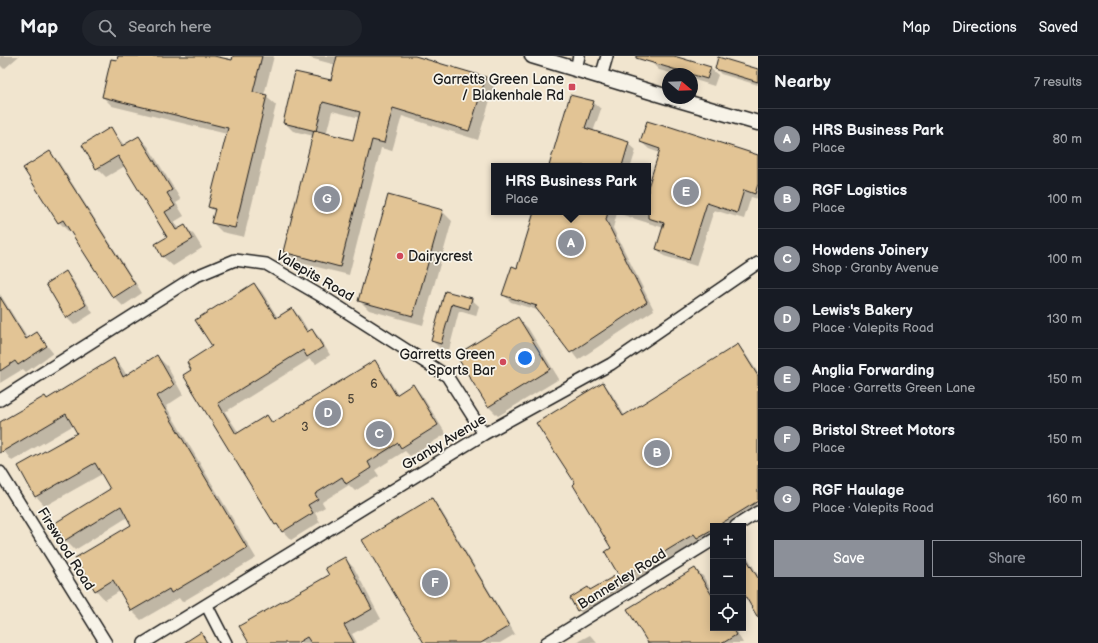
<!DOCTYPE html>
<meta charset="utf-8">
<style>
:root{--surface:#171b24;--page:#20242c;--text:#f1f3f6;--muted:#9ea1a6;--line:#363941;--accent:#8c9099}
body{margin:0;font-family:"Balsamiq Sans",sans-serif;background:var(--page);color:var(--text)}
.controls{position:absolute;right:12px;bottom:12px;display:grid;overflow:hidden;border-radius:0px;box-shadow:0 2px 10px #0003}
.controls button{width:36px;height:36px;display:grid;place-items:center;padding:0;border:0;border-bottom:1px solid var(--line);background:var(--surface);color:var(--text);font:20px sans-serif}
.compass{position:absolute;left:662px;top:12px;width:36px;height:36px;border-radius:50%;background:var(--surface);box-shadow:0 2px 10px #0003;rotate:109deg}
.you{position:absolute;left:525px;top:302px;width:14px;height:14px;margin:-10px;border:3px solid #fff;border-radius:50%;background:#1a73e8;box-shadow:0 0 0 6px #1a73e833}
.badge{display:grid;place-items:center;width:26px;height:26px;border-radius:50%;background:var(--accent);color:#fff;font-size:13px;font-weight:700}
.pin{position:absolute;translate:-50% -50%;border:2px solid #fff;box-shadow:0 1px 4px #0006}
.popup{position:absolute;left:491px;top:107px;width:160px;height:52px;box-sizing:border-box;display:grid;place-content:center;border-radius:0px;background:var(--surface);filter:drop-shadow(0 1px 3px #0005);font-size:13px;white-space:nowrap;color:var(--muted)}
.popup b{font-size:15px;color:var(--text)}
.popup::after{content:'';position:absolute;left:50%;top:100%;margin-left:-8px;border:8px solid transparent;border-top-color:var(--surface)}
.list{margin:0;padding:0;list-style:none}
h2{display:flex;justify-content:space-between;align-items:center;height:52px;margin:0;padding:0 16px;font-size:17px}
h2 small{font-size:13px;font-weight:400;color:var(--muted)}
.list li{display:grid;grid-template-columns:26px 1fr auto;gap:12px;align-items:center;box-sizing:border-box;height:60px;padding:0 16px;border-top:1px solid var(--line)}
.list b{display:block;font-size:15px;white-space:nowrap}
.list p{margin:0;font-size:13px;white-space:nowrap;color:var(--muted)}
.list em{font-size:13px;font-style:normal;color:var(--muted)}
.actions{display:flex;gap:8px;padding:12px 16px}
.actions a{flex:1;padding:9px 0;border:1px solid var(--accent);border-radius:0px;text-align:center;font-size:14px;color:var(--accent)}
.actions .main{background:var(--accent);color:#fff}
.icon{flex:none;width:22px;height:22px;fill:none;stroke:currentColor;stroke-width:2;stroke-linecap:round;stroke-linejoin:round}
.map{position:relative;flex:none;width:758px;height:587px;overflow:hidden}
header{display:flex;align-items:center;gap:24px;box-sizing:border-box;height:56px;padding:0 20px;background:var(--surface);border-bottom:1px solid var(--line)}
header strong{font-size:19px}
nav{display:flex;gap:22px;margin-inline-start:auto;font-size:14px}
.search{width:280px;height:36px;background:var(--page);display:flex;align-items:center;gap:10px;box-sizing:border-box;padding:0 14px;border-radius:22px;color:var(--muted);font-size:15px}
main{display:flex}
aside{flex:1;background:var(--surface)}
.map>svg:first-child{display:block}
.shadow{fill:#0003;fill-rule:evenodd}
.building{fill:#e2c495;stroke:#1c1c1c}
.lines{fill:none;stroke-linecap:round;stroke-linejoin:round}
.minor-casing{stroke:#1c1c1c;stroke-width:14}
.tertiary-casing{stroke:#1c1c1c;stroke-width:17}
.minor{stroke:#f7f3e8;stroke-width:11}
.tertiary{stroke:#f7f3e8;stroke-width:14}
.poi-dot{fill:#d1495b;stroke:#f7f3e8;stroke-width:1.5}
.labels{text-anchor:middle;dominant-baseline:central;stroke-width:3.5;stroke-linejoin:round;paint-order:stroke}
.number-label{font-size:12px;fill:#4e463a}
.poi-label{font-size:14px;fill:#1c1c1c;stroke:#f7f3e8;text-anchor:end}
.street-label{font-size:14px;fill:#1c1c1c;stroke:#f7f3e8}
</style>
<header>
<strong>Map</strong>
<div class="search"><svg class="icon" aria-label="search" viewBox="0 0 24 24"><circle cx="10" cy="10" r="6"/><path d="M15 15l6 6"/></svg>Search here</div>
<nav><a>Map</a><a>Directions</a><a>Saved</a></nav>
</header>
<main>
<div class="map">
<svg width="758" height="587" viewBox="0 0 758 587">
<rect width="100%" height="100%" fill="#f1e5cf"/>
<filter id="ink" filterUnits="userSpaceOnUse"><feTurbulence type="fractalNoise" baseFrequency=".025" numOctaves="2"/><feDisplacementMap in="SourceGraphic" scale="8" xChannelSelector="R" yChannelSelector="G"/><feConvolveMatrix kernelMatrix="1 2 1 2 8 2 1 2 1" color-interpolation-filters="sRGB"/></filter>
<g filter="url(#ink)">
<path class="shadow" d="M0 0H19L4 13 0 9Z
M119 0H215L233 6 234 0H274L264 39 276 49 244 181 222 176 212 166 215 156 209 151 227 78 112 50 103 41Z
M308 0H413L485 22 494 31 478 84 402 60 392 95 381 92 349 219 293 205 285 196 314 80 293 75 284 66 331 25 336 9 310 2ZM332 55 360 62 354 86 326 79Z
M653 0H670L710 12 718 19 714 30 692 23V18H674L659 14 651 6Z
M716 13 758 14V29L721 18Z
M593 46 601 53 593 76 628 87 636 94 631 110H550Z
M111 73 125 90 139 81 148 90 181 144 176 147 184 160 174 166 179 174 185 170 194 179 202 192 173 210 163 201 156 188 168 181 125 110 106 121 97 112Z
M641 86 758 100V143L751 141 744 163 714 154 696 210 664 200 657 193 664 172 617 157 613 172 654 254 578 304 540 255 511 246 503 238 518 214 536 156H648V130L660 97 649 93Z
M50 96 58 105 142 237 123 250 114 241 71 173 68 175 59 166Z
M442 155 452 165 423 269 369 254 359 244Z
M66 216 73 224 93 257 74 269 66 261Z
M254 228 262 236 278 262 292 253 300 261 309 276 312 274 320 282 330 299 316 308 310 303 225 356 239 377 267 360 274 367 374 305 382 313 398 339 413 330 421 338 446 378 410 400 405 395 375 414 379 420 355 435 349 429 322 446 325 451 315 457 320 466 291 484 276 468 193 314 213 291Z
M446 236 471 243 479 250 476 260 459 255 449 294 440 292 432 285Z
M0 238 28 283 37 277 53 297 26 316 23 313 0 327Z
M518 262 528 272 559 323 498 360 488 350Z
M738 289 745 297 758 317V456L736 470H713V485H701L634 526 638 530 586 561 578 554 591 535 619 518 612 492 576 428 603 327 610 335 625 360Z
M157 300 167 310 183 339 166 350 256 502 182 546 179 542 141 564 131 554 120 535 105 544 96 534 133 469 128 461 75 494 65 484 111 433 102 418 45 450 36 440 78 377 74 369 12 405 0 390V367L47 343 114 303 123 313 127 320Z
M431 443 439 451 515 578 500 587H425Z
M743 493 758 519V560L743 534Z
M345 503 354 512 381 563 352 578 357 587H250L330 519Z
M695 513 703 520 713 537V572H734L743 587H649Z
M201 578 209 587H186Z
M590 579 597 587H575Z"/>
<path class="building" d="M118 0H214L232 4 233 0H262L253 36 267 39 235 172 211 167 215 153 208 151 228 72 102 41 111 3 117 4Z
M337 0H415L486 21 469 75 393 52 384 87 372 84 340 211 283 196 314 74 353 84 360 56 323 46 316 75 283 67 295 16 331 24Z
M636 0H674L711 11 707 23 636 2Z
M718 1 758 13V26L715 13Z
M570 39 594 45 585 72 629 86 622 110H549Z
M647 65 667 71 668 70 758 99V128L755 138 744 134 737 157 707 147 689 204 656 193 664 167 648 162V131L660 93 640 86Z
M111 71 122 90 139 80 172 134 167 137 175 150 165 156 176 174 185 169 193 183 162 201 155 188 167 181 118 100 96 113 82 89Z
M50 95 135 228 113 242 63 164 58 167 23 112Z
M388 139 443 154 413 260 358 245Z
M534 156H608L606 164 647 246 570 297 535 251 537 250 502 239 512 210 517 212Z
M66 215 86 249 66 262 46 228Z
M254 227 276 262 292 252 307 276 312 273 323 291 307 301 303 294 218 347 236 378 267 359 272 367 375 304 396 339 413 328 438 369 401 392 398 387 368 406 371 412 346 428 342 421 315 438 318 443 308 449 313 457 282 476 277 468 275 469 183 319 191 314 187 306 212 290 195 264Z
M445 235 472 242 469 253 452 248 441 288 431 285Z
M0 241 26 283 37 276 47 290 18 309 15 305 0 315Z
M518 261 550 313 488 351 456 299Z
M738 288 758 320V445L717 470H713V473L697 482 694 478 628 518 631 523 577 555 570 542 588 531 590 534 618 518 605 496 611 492 573 429 575 427 536 367 603 326 623 360Z
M157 299 174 329 157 340 247 492 171 537 169 533 131 555 113 524 95 535 75 502 131 469 121 450 64 485 55 467 110 433 95 407 35 441 18 410 77 377 66 358 0 397V366L45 340 47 343 114 302 123 321Z
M432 442 509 570 481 587H424L362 484Z
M743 497 758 522V562L743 536Z
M345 501 372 553 344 569 354 587H311L307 581 297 587H249L239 570 329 519 325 512Z
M695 512 713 541V572H732L736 579 723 587H648L627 553Z
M201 576 207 587H184Z"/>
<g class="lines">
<defs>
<path id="minor" d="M576 13 579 0
M601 21 607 0
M0 344 194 221 235 204 266 208 328 244 447 320 484 378
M0 416 106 587
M736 470 758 456
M207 550 226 587
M144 587 484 378 611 308 758 207
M546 587 713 484"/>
<path id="tertiary" d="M532 0 668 41
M672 42 758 67"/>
</defs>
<use href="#minor" class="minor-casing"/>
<use href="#tertiary" class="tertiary-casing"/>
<use href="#minor" class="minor"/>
<use href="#tertiary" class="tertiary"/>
</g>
</g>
<g class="poi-dot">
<rect x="568" y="27" width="8" height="8" rx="2"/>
<circle cx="400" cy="200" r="4"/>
<circle cx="503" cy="306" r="4"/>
</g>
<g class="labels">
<g class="number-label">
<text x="374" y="328">6</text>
<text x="351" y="343">5</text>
<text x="305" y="371">3</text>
</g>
<g class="poi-label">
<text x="564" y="23">Garretts Green Lane<tspan x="564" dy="16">/ Blakenhale Rd</tspan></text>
<text x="408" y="200" text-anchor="start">Dairycrest</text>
<text x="495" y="298">Garretts Green<tspan x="495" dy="16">Sports Bar</tspan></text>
</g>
<g class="street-label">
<text transform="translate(315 220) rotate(30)">Valepits Road</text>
<text transform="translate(444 386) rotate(-31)">Granby Avenue</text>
<text transform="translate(66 493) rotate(58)">Firswood Road</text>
<text transform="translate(622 523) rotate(-32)">Bannerley Road</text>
</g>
</g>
</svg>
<div class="controls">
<button>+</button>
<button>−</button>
<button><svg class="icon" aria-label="locate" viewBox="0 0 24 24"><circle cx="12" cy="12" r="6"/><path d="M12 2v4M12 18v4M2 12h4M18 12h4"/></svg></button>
</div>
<svg class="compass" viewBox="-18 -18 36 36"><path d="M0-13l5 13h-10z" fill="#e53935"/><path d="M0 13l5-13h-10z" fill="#9ea1a6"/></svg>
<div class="you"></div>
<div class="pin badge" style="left:571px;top:187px">A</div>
<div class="popup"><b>HRS Business Park</b>Place</div>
<div class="pin badge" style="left:657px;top:397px">B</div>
<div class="pin badge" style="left:379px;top:378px">C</div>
<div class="pin badge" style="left:328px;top:357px">D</div>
<div class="pin badge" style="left:686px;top:136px">E</div>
<div class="pin badge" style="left:435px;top:527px">F</div>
<div class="pin badge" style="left:327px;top:143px">G</div>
</div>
<aside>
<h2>Nearby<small>7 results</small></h2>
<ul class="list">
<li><span class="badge">A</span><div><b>HRS Business Park</b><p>Place</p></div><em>80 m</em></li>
<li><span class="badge">B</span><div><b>RGF Logistics</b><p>Place</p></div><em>100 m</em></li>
<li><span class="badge">C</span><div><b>Howdens Joinery</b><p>Shop · Granby Avenue</p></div><em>100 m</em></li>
<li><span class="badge">D</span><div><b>Lewis's Bakery</b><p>Place · Valepits Road</p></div><em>130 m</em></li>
<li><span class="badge">E</span><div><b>Anglia Forwarding</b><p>Place · Garretts Green Lane</p></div><em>150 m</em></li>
<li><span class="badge">F</span><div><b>Bristol Street Motors</b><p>Place</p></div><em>150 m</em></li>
<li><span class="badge">G</span><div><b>RGF Haulage</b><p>Place · Valepits Road</p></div><em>160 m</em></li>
</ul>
<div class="actions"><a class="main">Save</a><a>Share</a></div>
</aside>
</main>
